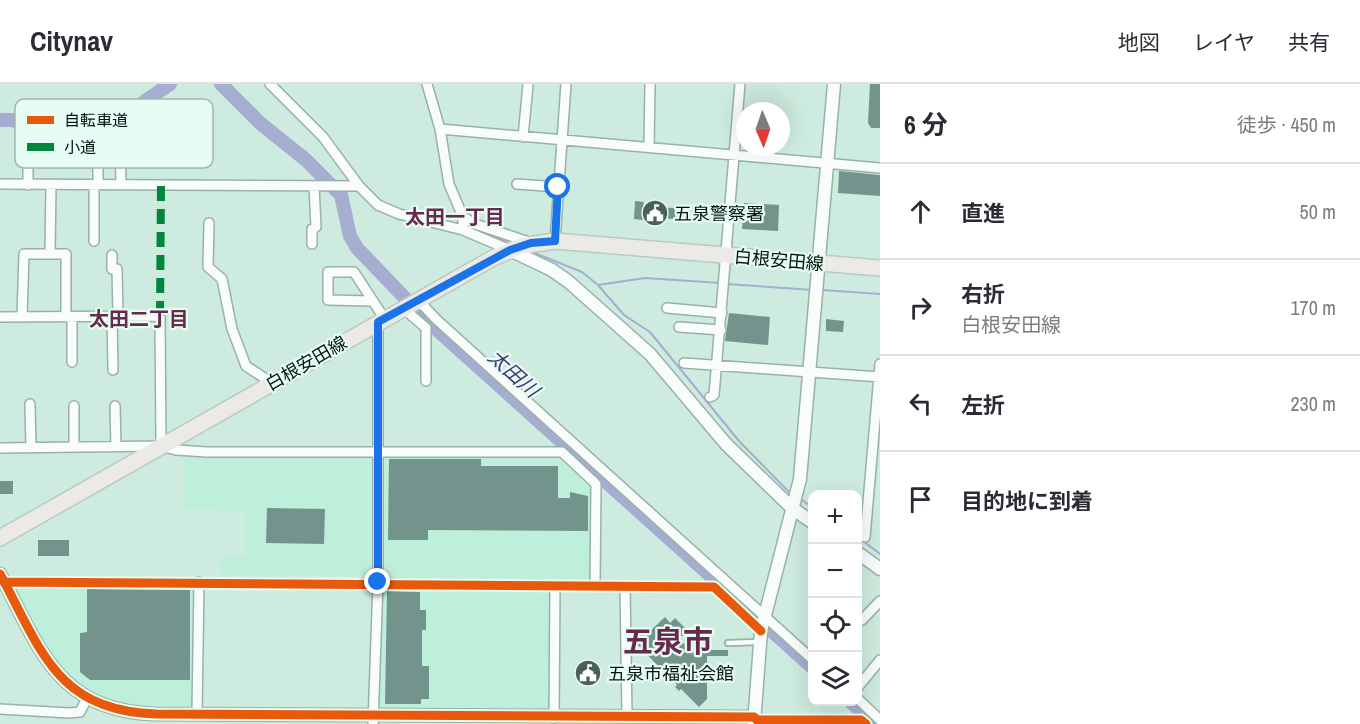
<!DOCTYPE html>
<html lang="ja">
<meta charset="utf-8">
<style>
:root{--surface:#fff;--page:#f7f7f7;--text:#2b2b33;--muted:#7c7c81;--line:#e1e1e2}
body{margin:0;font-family:"Archivo Narrow","Noto Sans JP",sans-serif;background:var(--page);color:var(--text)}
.controls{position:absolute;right:18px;bottom:18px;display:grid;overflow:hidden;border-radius:12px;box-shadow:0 6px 24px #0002}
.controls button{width:54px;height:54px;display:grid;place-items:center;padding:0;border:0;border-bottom:2px solid var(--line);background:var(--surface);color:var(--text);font:30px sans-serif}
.compass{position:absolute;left:736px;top:18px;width:54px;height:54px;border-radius:50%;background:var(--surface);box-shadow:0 6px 24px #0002;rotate:178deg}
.stop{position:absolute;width:18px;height:18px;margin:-14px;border:4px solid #1a73e8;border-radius:50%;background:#fff}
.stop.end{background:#1a73e8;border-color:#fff;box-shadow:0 2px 6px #0008}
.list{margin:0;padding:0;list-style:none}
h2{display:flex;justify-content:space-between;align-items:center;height:78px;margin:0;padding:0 24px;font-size:26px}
h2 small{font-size:20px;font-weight:400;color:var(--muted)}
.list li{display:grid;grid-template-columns:39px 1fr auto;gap:18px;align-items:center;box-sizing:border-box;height:96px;padding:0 24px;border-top:2px solid var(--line)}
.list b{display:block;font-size:22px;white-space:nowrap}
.list p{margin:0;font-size:20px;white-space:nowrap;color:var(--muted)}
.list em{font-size:20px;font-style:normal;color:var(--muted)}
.icon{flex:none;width:33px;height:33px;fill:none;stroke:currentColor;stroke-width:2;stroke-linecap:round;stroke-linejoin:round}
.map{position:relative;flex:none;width:880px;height:640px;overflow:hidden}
header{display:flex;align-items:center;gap:36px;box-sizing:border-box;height:84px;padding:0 30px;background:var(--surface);border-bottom:2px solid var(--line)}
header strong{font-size:28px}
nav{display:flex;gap:33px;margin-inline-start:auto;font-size:21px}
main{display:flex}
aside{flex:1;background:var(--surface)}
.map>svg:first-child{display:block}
.built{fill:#beefda}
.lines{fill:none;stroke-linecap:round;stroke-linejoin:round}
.stream{stroke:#a5add1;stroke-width:2}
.river{stroke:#a5add1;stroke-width:14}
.building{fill:#73948d}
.service-casing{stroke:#99b1a6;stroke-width:8}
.minor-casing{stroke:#99b1a6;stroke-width:12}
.tertiary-casing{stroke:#99b1a6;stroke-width:15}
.primary-casing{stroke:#bac9c3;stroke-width:18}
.service{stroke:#f8fcfa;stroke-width:4.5}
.minor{stroke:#f8fcfa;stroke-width:9}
.tertiary{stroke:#f8fcfa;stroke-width:12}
.primary{stroke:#ebeae6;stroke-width:15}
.quiet{stroke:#00873e;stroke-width:8;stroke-dasharray:15 8;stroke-linecap:butt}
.cycleway-casing{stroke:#e7fcf2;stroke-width:13}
.cycleway{stroke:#e8590c;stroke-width:9}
.route{stroke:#1a73e8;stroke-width:8}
.labels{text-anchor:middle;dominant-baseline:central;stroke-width:4.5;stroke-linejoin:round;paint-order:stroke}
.poi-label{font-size:18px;fill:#02160e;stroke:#e7fcf2;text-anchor:start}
.street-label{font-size:18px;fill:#02160e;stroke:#e7fcf2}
.neighbourhood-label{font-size:20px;font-weight:bold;fill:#67294e;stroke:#e7fcf2}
.water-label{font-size:20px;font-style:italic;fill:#3e3479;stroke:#e7fcf2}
.town-label{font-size:30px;font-weight:bold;fill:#67294e;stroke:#e7fcf2}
.key{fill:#e7fcf2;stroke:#a2b7ae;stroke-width:1.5}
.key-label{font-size:16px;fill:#02160e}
</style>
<header>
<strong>Citynav</strong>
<nav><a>地図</a><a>レイヤ</a><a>共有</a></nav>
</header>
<main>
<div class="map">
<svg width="880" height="640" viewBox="0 0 880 640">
<rect width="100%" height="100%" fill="#cdebde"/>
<path class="built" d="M183 373H564L594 399 597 510 552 506 550 626H372L374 491H221V473H246V427L184 425Z
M14 503H193L192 624 130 620 104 614 63 588Z"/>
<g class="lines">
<path class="stream" d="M439 66 444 99 458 132
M479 148 510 159
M532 168 582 188 598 201 624 231 650 248 739 357 791 410
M726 200 813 206
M598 201 645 194 720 199
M822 206 880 210
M799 414 812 423
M858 453 880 470"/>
<path class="river" d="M221 0 260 39 306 76 341 111 350 152 357 164 424 234 812 583
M0 36H13L64 62 108 51 144 18 170 0
M851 618 875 640"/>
</g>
<path class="building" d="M870 0H880V44H871L868 39Z
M839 87 880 91V112L838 109Z
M635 117 644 118 643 123 675 124V135L643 133V136L634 135Z
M744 119 779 121 778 147 742 145Z
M729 229 770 233 768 261 725 257Z
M826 235 844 237 843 248 826 247Z
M389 375H481V382H558V414H570V408L588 412V447L428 446V456H388Z
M0 397H13V410H0Z
M267 424 325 425 324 460 266 459Z
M38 456H69V472H38Z
M87 505 190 506V596H90L80 588V549L87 548Z
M387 507 420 508V526H426V546H422V582H429V615H421V620H385Z
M665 533 670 539 675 534 693 552H676L696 571 702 566H728V572H707V615L699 623 681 605 679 607 675 603 677 601 672 595 678 590 666 578 660 584 633 556 640 547 645 552Z"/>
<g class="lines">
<defs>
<path id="service" d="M728 559 758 558"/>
<path id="minor" d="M270 0 323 53 359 102 378 121 399 130 463 146 510 166
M427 0 440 45 449 100 463 133V146
M440 45 880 84
M523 53 528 1
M120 58 121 101
M28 63V101
M649 63 650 0
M98 66V101
M0 100 359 102
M517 100 558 103
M463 133 475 140 529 158
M209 139 208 183 222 195 232 245 246 282 272 299
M94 157V101
M555 157 566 0
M312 160V145L316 143 314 102
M50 169 51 101
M112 171V185H117L118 233
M417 215 437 236 812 575
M372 217 328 216V188H354L384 234
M403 224 426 244V297
M667 224 722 229
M0 233 160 232 161 362
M22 233 24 170H66V233
M112 233 113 286
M679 243 721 246
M72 278V233
M684 279 880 293
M710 313 714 311 740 0
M30 320 31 364
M115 322 116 362
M74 363V322
M0 364 161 362 176 366 207 368H562L596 400 595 502
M865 453 880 280
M4 498 714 503 761 547
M625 502 627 633
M862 536 880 517
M858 603 880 576
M858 615 880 636
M0 625 69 629 80 628 87 614
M197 629 199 498
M754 633 757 636H861L866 640
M554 634 555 502
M373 640 378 498V238"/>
<path id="tertiary" d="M510 166 552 186 569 198 650 270 726 360 792 424 812 438
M858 469 880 485
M0 490C41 566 57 627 156 630L754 633
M754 639 761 547 800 395 834 0"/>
<path id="primary" d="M0 454 493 174 521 162 555 157 880 184"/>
</defs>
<use href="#service" class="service-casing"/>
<use href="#minor" class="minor-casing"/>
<use href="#tertiary" class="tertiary-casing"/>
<use href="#primary" class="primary-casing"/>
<use href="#service" class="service"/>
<use href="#minor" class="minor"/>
<use href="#tertiary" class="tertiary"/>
<use href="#primary" class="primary"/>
<path class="quiet" d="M160 232 161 102"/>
<defs>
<path id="cycleway" d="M0 490C41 566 57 627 156 630L754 633 757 636H861L866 640
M4 498 714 503 761 547"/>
</defs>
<use href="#cycleway" class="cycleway-casing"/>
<use href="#cycleway" class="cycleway"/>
</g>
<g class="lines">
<path class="route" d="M378 498V238L510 166 531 159 555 157 558 103"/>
</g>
<defs>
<symbol id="civic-disc" viewBox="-11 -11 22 22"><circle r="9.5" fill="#496157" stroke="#e7fcf2"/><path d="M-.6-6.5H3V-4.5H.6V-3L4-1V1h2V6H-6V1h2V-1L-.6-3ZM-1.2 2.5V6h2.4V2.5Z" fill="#fff"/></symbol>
</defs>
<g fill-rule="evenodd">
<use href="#civic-disc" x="640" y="114" width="30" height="30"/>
<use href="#civic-disc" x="573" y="574" width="30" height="30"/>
</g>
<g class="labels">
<g class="poi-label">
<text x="674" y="129">五泉警察署</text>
<text x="608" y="589">五泉市福祉会館</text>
</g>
<g class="street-label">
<text transform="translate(779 176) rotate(5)">白根安田線</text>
<text transform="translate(306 279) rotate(-30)">白根安田線</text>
</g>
<g class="neighbourhood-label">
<text x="455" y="132">太田一丁目</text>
<text x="139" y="234">太田二丁目</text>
</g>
<g class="water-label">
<text transform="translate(514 289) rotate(42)">太田川</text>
</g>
<g class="town-label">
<text x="668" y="557">五泉市</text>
</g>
</g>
<rect x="15" y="15" width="198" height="69" rx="9" class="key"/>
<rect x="27" y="32" width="27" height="8" fill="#e8590c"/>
<rect x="27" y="59" width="27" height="8" fill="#00873e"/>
<g class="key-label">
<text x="64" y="42">自転車道</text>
<text x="64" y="69">小道</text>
</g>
</svg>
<div class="controls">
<button>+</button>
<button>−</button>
<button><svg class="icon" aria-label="locate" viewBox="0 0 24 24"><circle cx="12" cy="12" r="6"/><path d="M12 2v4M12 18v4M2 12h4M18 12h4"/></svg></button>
<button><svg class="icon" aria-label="layers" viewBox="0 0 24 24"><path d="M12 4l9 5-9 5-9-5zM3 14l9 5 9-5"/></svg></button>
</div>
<svg class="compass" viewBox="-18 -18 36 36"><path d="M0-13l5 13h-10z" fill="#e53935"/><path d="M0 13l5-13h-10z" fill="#7c7c81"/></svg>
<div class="stop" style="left:558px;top:103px"></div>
<div class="stop end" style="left:378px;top:498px"></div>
</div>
<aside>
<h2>6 分<small>徒歩 · 450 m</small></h2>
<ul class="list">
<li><svg class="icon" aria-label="ahead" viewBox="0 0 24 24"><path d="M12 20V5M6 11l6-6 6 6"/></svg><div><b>直進</b></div><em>50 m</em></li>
<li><svg class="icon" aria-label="right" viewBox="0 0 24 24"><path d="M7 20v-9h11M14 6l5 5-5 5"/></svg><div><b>右折</b><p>白根安田線</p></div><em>170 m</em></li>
<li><svg class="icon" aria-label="left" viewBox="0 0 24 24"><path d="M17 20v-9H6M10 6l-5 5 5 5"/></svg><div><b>左折</b></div><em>230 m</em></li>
<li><svg class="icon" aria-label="arrive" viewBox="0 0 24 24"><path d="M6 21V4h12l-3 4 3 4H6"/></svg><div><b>目的地に到着</b></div></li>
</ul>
</aside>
</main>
